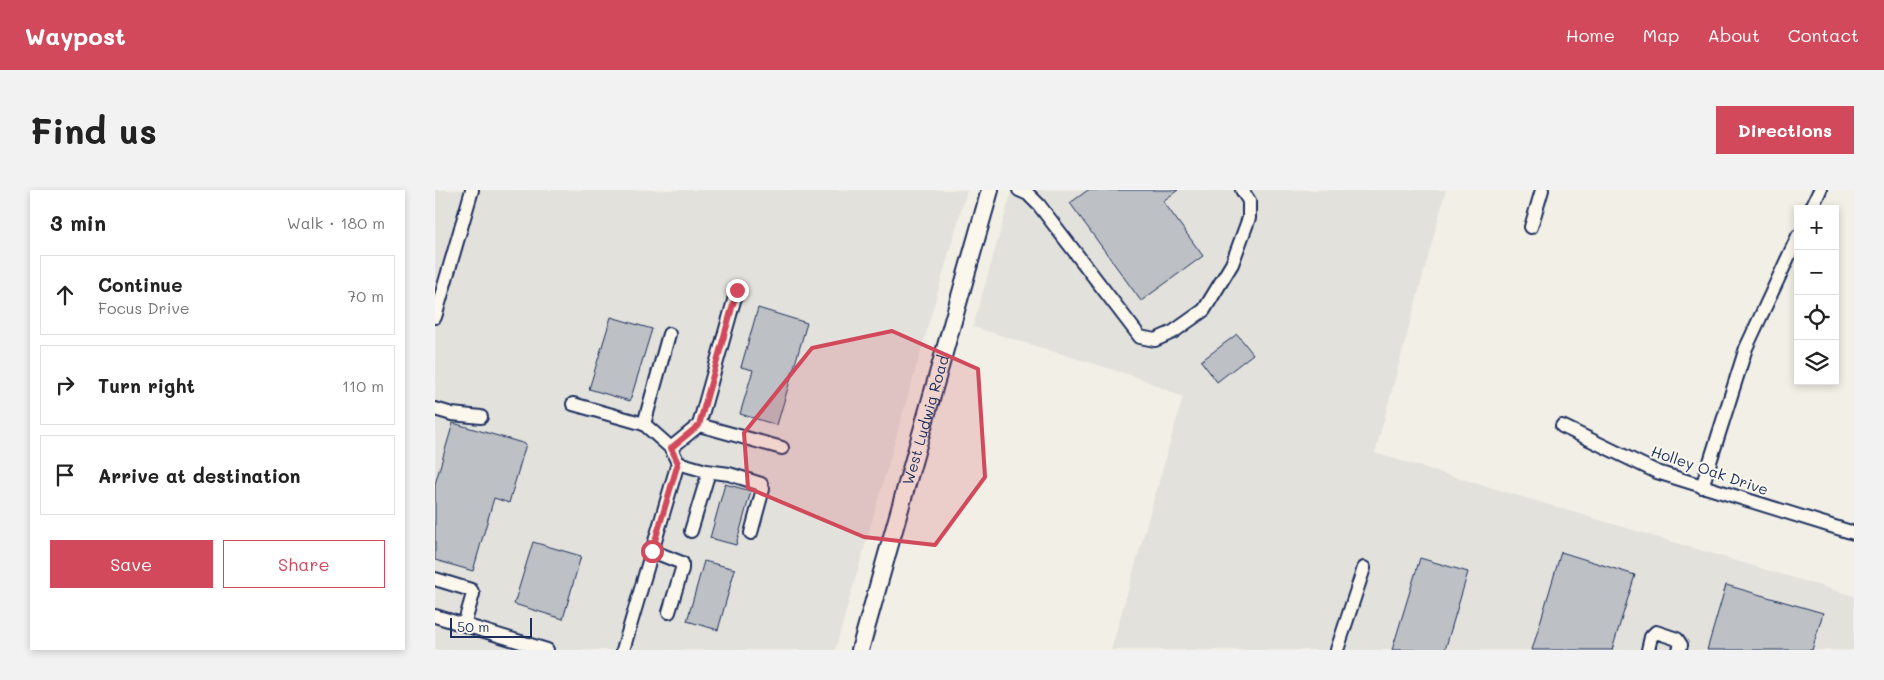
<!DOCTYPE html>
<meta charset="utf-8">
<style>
:root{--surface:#fff;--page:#f2f2f2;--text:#222;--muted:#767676;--line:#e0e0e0;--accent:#d1495b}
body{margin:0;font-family:Mali,sans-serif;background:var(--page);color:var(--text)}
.controls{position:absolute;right:15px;top:15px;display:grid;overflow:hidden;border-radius:0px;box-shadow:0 2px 8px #0003}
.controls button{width:45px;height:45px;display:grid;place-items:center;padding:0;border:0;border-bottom:1px solid var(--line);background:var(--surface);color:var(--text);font:25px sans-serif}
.scale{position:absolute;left:15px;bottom:12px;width:82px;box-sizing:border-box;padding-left:5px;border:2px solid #1b2f5e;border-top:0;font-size:14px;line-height:18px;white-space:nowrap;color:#1b2f5e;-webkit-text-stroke:4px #fbf7ec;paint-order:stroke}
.stop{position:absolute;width:15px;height:15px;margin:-11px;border:4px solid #d1495b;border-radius:50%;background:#fff}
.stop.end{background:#d1495b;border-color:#fff;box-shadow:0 1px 5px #0008}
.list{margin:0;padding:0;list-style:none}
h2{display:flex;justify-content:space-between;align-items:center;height:65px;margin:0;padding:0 20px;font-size:21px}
h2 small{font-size:16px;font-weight:400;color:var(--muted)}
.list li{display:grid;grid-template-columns:32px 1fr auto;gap:15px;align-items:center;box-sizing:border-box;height:80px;margin:0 10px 10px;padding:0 10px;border:1px solid var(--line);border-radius:0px}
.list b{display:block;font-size:19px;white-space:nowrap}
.list p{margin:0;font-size:16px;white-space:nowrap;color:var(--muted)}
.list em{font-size:16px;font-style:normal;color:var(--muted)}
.actions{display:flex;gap:10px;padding:15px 20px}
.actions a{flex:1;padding:11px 0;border:1px solid var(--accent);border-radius:0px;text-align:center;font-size:18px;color:var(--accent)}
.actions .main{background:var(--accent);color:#fff}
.icon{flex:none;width:28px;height:28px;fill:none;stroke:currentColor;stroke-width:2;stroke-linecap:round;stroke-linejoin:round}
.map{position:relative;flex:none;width:1419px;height:460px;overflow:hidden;border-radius:0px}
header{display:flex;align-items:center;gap:30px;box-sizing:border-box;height:70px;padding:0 25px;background:var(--accent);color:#fff}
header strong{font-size:24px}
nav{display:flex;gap:28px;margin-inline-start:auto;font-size:18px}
.intro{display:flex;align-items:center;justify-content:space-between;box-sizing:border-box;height:120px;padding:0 30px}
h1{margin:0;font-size:35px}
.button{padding:12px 22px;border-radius:0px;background:var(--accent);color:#fff;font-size:18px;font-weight:700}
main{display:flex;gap:30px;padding:0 30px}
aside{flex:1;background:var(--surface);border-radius:0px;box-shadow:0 2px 8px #0003}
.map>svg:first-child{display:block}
.built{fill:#e2e1dc}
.building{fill:#bdc0c4;stroke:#1b2f5e}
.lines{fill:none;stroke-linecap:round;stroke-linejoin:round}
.minor-casing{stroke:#1b2f5e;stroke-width:16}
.major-casing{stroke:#1b2f5e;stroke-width:20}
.minor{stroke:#fbf7ec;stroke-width:12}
.major{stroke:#fbf7ec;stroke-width:16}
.route{stroke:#d1495b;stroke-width:6}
.marked{fill:#d1495b;fill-opacity:0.2;stroke:#d1495b;stroke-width:4;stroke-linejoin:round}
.labels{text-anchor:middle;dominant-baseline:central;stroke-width:4;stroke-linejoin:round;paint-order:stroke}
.street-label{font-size:15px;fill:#1b2f5e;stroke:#fbf7ec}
</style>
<header>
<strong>Waypost</strong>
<nav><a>Home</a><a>Map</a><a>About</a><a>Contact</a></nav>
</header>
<div class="intro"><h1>Find us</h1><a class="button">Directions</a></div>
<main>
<aside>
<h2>3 min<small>Walk · 180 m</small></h2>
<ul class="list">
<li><svg class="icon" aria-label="ahead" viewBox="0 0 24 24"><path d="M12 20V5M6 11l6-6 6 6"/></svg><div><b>Continue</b><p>Focus Drive</p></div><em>70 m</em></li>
<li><svg class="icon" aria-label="right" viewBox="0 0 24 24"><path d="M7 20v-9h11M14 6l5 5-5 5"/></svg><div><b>Turn right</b></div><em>110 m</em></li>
<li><svg class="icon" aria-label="arrive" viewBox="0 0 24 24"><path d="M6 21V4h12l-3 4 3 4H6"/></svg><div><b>Arrive at destination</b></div></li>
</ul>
<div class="actions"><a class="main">Save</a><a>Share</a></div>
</aside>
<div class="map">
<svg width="1419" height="460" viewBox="0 0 1419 460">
<rect width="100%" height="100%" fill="#f2efe6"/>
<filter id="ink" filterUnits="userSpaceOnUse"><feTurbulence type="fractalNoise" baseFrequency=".02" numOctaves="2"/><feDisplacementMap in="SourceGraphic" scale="10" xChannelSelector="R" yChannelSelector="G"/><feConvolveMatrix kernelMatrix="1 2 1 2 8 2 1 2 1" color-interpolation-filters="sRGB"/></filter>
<g filter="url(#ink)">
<path class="built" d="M0 0H532L400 460H0Z
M577 0H1011L940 263 1419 406V460H676L748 207 702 187 538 137Z"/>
<path class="building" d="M653 0H743L728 11 768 66 706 111 635 13Z
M323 118 372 133 342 235 305 224 318 180 306 177Z
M176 127 217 139 195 211 154 199Z
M802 144 818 164 782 192 766 171Z
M18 233 91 254 74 313 59 308 38 381 0 370V294Z
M290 294 316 301 301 355 275 348Z
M98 352 146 366 128 429 79 414Z
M1126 362 1200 385 1177 460H1097Z
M985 368 1033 382 1010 460H957Z
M269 371 300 379 283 440 252 431Z
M1291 395 1388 423 1377 460H1272Z"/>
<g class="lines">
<defs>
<path id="minor" d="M584 0 593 4 604 15 705 147 720 150 738 142 769 120 797 74 814 28V11L807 0
M1376 19 1385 0
M1096 37 1107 0
M0 127 37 0
M138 214 209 234 236 258 243 273 188 460
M0 219 17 224 46 227
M209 234 234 144
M264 235 347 258
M1127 236 1222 282 1419 343
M236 258 264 235 302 100
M243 273 271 281 273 285 256 341
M271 281 294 284 326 294 328 299 316 343
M1267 297 1311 158 1363 46
M217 361 247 373V379L234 422
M0 389 36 400 38 404 29 435
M0 426 112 460
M902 460 929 378
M1213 460 1216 447 1221 442 1242 449 1246 455 1244 460"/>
<g id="major">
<path id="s1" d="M425 460 555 0"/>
</g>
</defs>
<use href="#minor" class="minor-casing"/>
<use href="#major" class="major-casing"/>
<use href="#minor" class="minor"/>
<use href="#major" class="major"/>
</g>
</g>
<g class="lines" filter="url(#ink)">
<path class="route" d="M217 361 243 273 236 258 264 235 302 100"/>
</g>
<path class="marked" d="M457 141 543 179 550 287 500 355 429 347 313 298 309 243 377 158Z"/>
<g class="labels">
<g class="street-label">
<text stroke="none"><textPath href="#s1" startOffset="239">West Ludwig Road</textPath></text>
<text transform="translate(1275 280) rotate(19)">Holley Oak Drive</text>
</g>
</g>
</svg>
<div class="controls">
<button>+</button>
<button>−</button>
<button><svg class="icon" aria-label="locate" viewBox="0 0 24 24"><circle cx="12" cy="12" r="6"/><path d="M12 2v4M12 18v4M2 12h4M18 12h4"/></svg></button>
<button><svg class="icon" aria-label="layers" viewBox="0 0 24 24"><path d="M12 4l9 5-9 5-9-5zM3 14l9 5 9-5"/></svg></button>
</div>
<div class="scale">50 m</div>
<div class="stop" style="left:217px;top:361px"></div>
<div class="stop end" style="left:302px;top:100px"></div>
</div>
</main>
